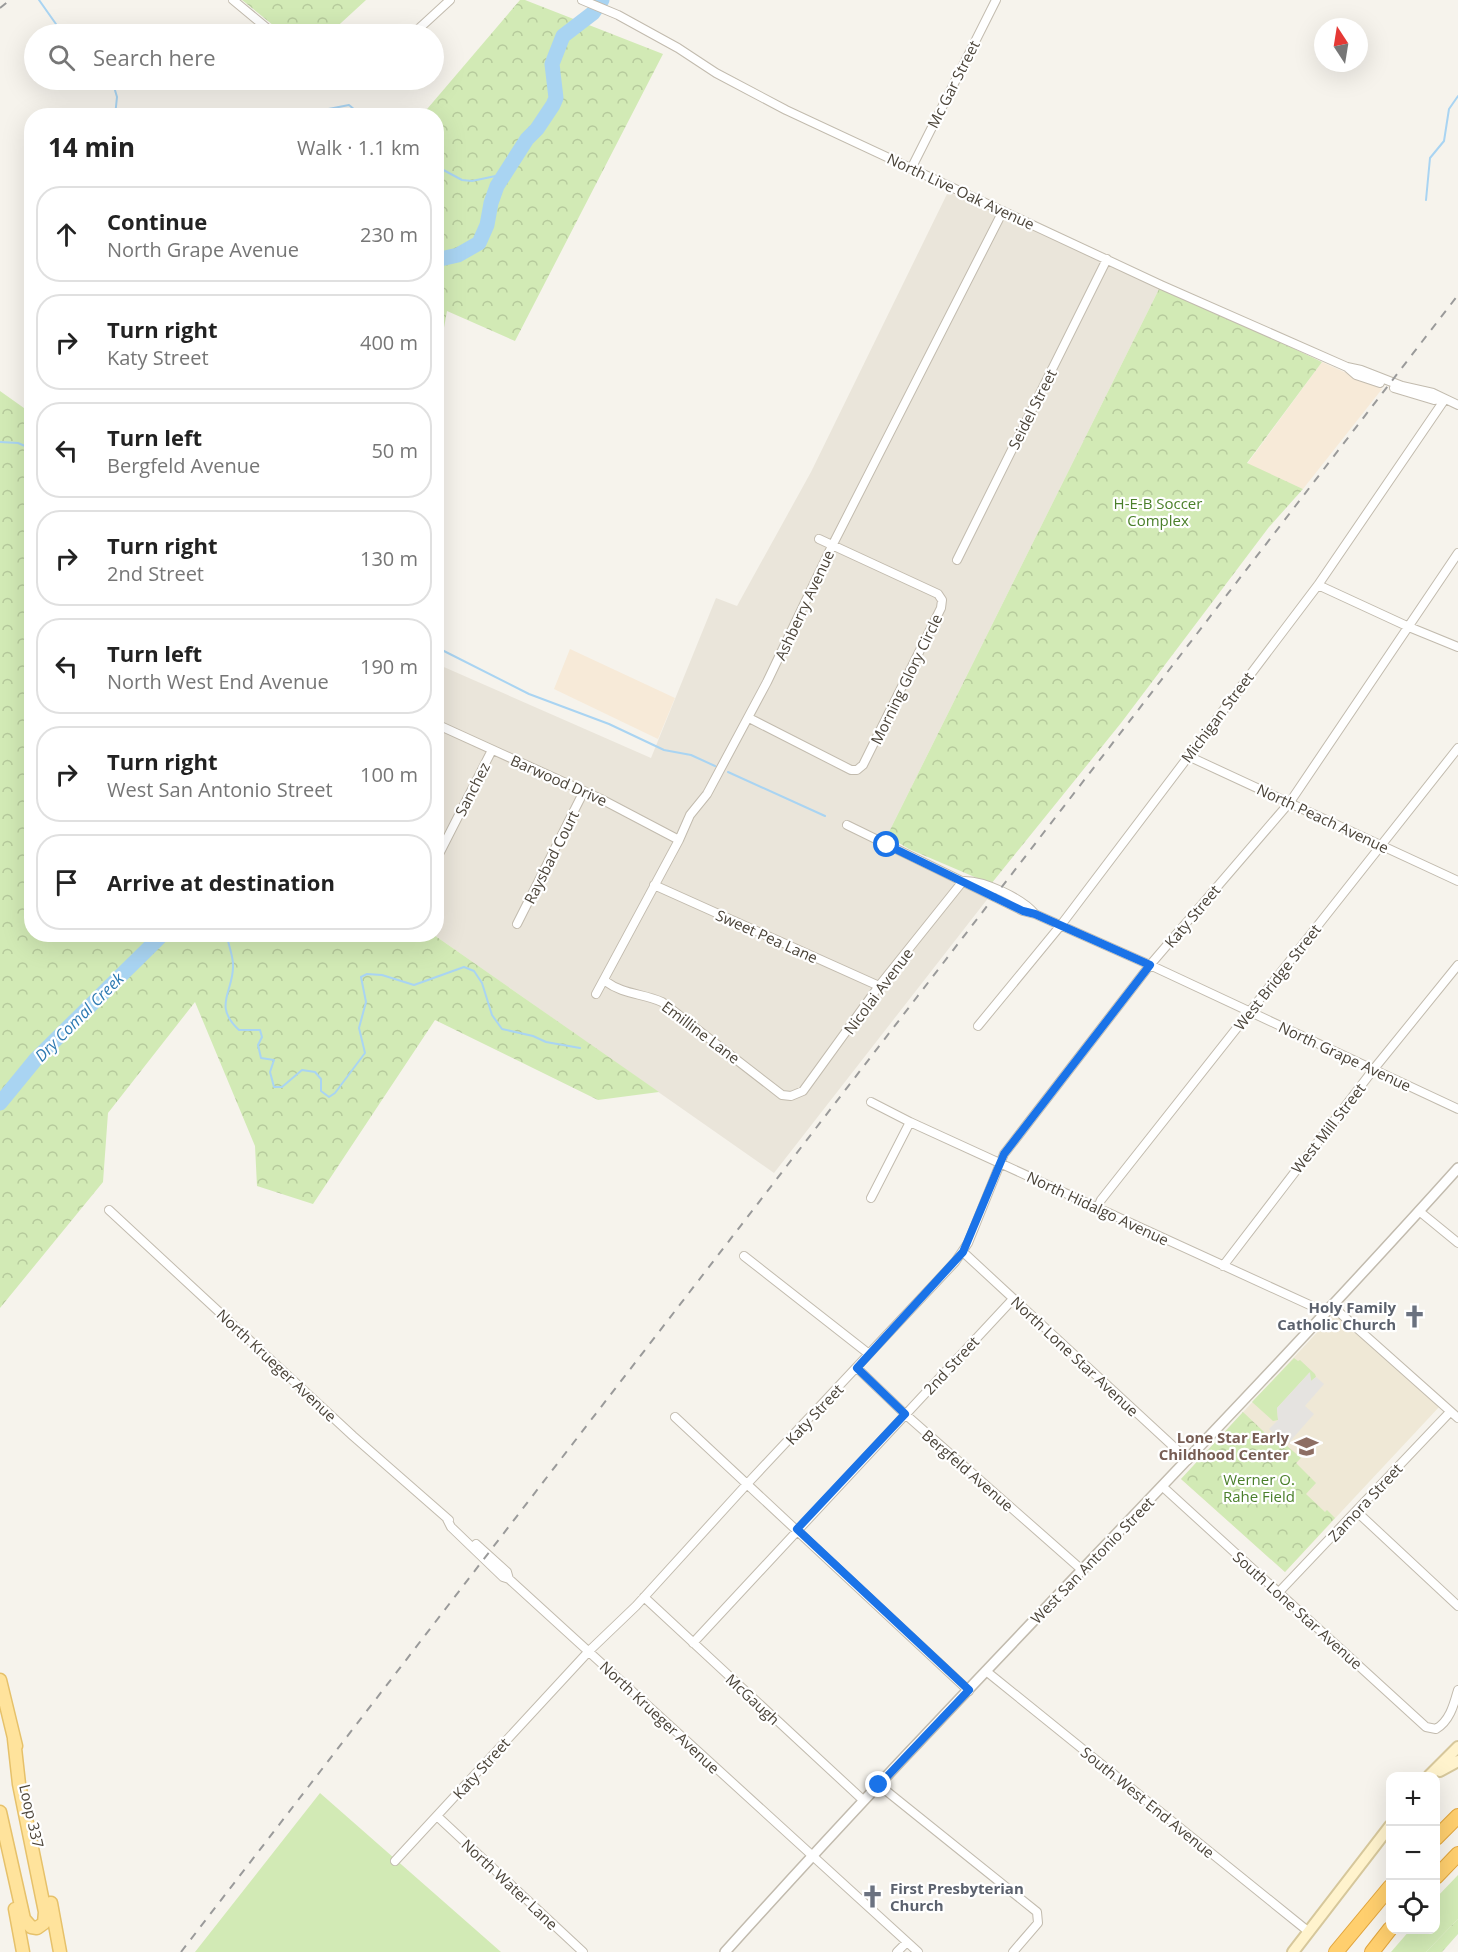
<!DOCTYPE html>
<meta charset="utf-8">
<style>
:root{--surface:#fff;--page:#f6f6f6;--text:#222;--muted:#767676;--line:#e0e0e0}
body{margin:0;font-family:"Open Sans",sans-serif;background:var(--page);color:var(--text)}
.controls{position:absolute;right:18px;bottom:18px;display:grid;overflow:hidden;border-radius:12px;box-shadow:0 6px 24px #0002}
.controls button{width:54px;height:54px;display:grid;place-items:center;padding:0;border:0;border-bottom:2px solid var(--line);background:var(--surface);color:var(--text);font:30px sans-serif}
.compass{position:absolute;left:1314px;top:18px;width:54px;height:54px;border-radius:50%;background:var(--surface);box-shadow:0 6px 24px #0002;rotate:348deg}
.stop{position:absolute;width:18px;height:18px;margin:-14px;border:4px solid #1a73e8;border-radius:50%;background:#fff}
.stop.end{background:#1a73e8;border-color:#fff;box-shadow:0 2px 6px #0008}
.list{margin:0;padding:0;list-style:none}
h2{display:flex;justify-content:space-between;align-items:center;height:78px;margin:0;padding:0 24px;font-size:26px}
h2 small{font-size:20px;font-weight:400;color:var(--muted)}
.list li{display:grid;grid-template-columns:39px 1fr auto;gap:18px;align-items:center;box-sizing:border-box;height:96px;margin:0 12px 12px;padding:0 12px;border:2px solid var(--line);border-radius:24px}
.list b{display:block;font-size:22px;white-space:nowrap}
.list p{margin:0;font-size:20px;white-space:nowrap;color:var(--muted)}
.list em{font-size:20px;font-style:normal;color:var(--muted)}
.icon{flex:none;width:33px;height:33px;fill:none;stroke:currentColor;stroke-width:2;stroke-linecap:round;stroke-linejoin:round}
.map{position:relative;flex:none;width:1458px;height:1952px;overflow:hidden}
.search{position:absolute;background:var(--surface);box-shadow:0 6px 24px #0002;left:24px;top:24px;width:420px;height:66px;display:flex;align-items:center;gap:15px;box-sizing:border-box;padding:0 21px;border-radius:33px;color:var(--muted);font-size:22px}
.panel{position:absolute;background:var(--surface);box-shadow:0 6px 24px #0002;left:24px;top:108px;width:420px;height:834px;border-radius:24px}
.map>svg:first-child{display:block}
.residential{fill:#eae5da}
.commercial{fill:#f7ead8}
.education{fill:#efe8d6}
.green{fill:#d2eab5}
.forest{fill:url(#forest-crowns)}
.parking{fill:#e5e3e0}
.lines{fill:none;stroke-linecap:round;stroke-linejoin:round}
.stream{stroke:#a9d4f2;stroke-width:2}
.river{stroke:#a9d4f2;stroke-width:15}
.minor-casing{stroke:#c2bbae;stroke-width:10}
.tertiary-casing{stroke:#c2bbae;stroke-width:12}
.secondary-casing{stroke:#d6c79b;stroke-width:14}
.primary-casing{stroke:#e6c16a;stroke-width:15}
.motorway-casing{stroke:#e0a43c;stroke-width:16}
.minor{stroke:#fff;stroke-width:8}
.tertiary{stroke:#fff;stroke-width:9}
.secondary{stroke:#fff3cd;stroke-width:10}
.primary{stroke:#ffe39c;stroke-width:12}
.motorway{stroke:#ffcf6e;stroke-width:14}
.rail{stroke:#9a9a9a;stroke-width:2;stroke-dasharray:8 8;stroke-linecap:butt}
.route{stroke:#1a73e8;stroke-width:8}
.labels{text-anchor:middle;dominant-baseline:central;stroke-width:4.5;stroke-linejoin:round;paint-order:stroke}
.street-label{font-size:15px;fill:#4b4439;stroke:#fff}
.park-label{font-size:15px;fill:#4a7f2a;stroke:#fff}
.worship-label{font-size:15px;font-weight:bold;fill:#5b616d;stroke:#fff;text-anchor:end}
.education-label{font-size:15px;font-weight:bold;fill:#785e54;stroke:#fff;text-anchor:end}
.water-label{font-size:16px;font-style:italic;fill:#2e7ab2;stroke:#fff}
</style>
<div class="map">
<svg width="1458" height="1952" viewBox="0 0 1458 1952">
<defs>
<pattern id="forest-crowns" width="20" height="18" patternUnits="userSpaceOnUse" patternTransform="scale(1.5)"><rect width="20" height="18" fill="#d2eab5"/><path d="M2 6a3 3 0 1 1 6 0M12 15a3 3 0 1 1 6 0" fill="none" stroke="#b6ca9c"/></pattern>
</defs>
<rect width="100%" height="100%" fill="#f6f3ec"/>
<path class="residential" d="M948 192 1161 285 887 836 872 841 989 897 774 1173 434 935 436 934V749L438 746 436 745 437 664 651 758 716 598 737 606 811 472Z"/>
<path class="commercial" d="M1322 362 1382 389 1303 489 1247 464Z
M570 649 675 698 658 739 554 689Z"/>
<path class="education" d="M1336 1312 1440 1406 1285 1572 1181 1479Z"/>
<path class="green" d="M1294 1358 1298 1361 1300 1360 1315 1374 1316 1377 1311 1381 1309 1373 1277 1408 1278 1420 1273 1421 1252 1402Z
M320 1793 501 1952H195Z
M1458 1875V1919L1426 1952H1391L1410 1930H1436V1898Z"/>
<path class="forest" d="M242 0H366L329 34H284Z
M520 0H525L663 54 515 341 447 311 437 367 436 116 422 115Z
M1161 285 1322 362 1247 463 1303 489 1269 527 1121 723 991 884 909 849 887 836Z
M0 391 31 413 32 934 434 935 659 1092 598 1100 435 1020 313 1204 257 1186 255 1146 195 1002 108 1113 103 1182 0 1308Z
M1243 1412 1282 1449 1286 1445 1301 1458 1296 1463 1316 1483 1306 1494 1325 1512 1327 1510 1335 1518 1285 1572 1181 1479Z
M1458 1919V1934L1442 1952H1426Z"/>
<path class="parking" d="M1310 1372 1311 1381 1316 1377 1324 1384 1305 1406 1314 1414 1287 1445 1269 1429 1278 1420 1277 1408Z"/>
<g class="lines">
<path class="stream" d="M39 0 63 34
M112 80 117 97 115 116
M305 116 308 113 349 105 362 116
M436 166 462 180 472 181 505 174
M1426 200 1430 158 1444 141 1449 109 1458 96
M0 442 18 443 32 449
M436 647 529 694 609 724 664 750 691 755 715 766
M728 772 825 816
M217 934 228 941C230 949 233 957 233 965 234 992 212 1005 239 1030H260L262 1037 258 1045 261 1058 274 1060 270 1072 274 1087H282L302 1070 315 1072 321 1079V1091L329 1097 335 1093 365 1053 359 1028 366 1002 361 977 367 974 382 975 414 985 464 967 474 971 482 983 492 1015 502 1029 533 1036 546 1042 580 1048"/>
<path class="river" d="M436 260 458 255 479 243 487 225 491 203 497 186 527 139 537 129 553 105 556 98 552 64 563 36 593 13 602 0
M0 1103 36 1059 163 934"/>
<defs>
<path id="minor" d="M233 0 274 34
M582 0 618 15 678 48 716 73 786 110 1161 285 1347 367 1361 370 1402 386 1433 393 1458 405
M413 34 450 0
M334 80 346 83 364 80
M911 169 996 0
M1348 368 1356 375 1380 383
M1394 388 1434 400 1443 399
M957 560 1107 259
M1318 585 1409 627 1458 647
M749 718 851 770H857L863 765 941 608 942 600 938 594 819 539
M436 724 601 799 679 840
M1188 756 1458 881
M847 825 1023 911 1035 914 1150 965 1458 1109
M436 860 492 750
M965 881C984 881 1022 898 1035 914
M654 885 879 986
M517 924 584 791
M605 981C624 995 642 993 662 1002L782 1095 791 1096 803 1091 879 986 963 881
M596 994 679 840 690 815 707 794 767 682 832 546 1003 211
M978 1026 1061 925 1318 585 1445 399
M871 1102 910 1122 1325 1312
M871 1198 910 1122
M1098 1207 1101 1200 1458 748
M109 1210 353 1436 449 1520
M1419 1211 1458 1243
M963 1252 1188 1460
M744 1256 869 1354
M1223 1266 1373 1070 1458 965
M1331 1305 1458 1418
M857 1368 905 1414 1082 1570
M675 1417 969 1691
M1163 1487 1426 1727 1436 1729C1450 1721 1454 1704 1458 1690
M1356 1511 1458 1606
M447 1519 451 1527 503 1577 509 1579 918 1952
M476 1544 507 1572 509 1579
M1279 1592 1450 1412
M644 1597 863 1800
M693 1643 1013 1299
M986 1671 1309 1932
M879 1785 1037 1912 1038 1923 1013 1952
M437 1816 583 1952
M395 1861 589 1651 636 1606 747 1484 955 1262 968 1243 1004 1154 1150 965 1290 802 1458 553
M897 1952 907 1942"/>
<path id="tertiary" d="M725 1952C964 1686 1219 1434 1458 1168"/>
<path id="secondary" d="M1440 1771 1458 1761
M1429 1776 1458 1747
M1293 1952 1390 1826"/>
<path id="primary" d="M0 1680 16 1746
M0 1812 24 1919 31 1927 37 1928 44 1923 45 1912 19 1784 14 1739
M51 1903 60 1952
M15 1909 23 1952"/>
<path id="motorway" d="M1436 1838 1458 1816
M1436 1877 1458 1854
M1336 1952 1390 1887
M1372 1952 1390 1929"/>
</defs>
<use href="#minor" class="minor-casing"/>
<use href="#tertiary" class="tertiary-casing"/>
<use href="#secondary" class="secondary-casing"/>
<use href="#primary" class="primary-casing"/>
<use href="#motorway" class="motorway-casing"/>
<use href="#minor" class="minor"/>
<use href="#tertiary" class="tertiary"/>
<use href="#secondary" class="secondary"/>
<use href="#primary" class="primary"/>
<use href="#motorway" class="motorway"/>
<path class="rail" d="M0 8 10 0
M181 1952 1458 295"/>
</g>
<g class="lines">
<path class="route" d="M879 1785 969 1690 797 1529 905 1414 857 1368 963 1252 1004 1154 1150 965 1035 914 1023 911 887 845"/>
</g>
<defs>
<symbol id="church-bare" viewBox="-9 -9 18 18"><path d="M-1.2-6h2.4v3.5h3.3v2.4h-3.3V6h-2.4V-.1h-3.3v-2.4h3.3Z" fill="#6b7280" stroke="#fff" stroke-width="2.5" paint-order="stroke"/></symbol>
<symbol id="school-bare" viewBox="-9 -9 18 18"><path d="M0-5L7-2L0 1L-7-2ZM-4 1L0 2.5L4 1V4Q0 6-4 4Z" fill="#8d6e63" stroke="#fff" stroke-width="2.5" paint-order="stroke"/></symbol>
</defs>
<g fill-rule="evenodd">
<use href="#church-bare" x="1398" y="1300" width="33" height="33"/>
<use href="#school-bare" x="1290" y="1430" width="33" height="33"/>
<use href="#church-bare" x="856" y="1880" width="33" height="33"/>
</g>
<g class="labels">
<g class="street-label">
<text transform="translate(953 84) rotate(-63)">Mc Gar Street</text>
<text transform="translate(961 191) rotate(25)">North Live Oak Avenue</text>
<text transform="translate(1032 409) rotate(-63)">Seidel Street</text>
<text transform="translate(804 605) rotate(-65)">Ashberry Avenue</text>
<text transform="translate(906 679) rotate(-64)">Morning Glory Circle</text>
<text transform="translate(1217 717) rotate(-53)">Michigan Street</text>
<text transform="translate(559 780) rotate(24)">Barwood Drive</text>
<text transform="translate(472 789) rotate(-63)">Sanchez</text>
<text transform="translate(1323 818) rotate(25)">North Peach Avenue</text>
<text transform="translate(551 857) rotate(-63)">Raysbad Court</text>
<text transform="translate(1192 916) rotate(-50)">Katy Street</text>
<text transform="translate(767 936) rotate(24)">Sweet Pea Lane</text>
<text transform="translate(1277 977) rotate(-52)">West Bridge Street</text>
<text transform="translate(878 991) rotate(-53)">Nicolai Avenue</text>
<text transform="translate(701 1032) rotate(37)">Emilline Lane</text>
<text transform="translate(1345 1056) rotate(25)">North Grape Avenue</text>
<text transform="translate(1328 1128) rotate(-52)">West Mill Street</text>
<text transform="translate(1098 1208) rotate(25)">North Hidalgo Avenue</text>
<text transform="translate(1075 1356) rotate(43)">North Lone Star Avenue</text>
<text transform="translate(277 1365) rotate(43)">North Krueger Avenue</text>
<text transform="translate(951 1365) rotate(-47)">2nd Street</text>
<text transform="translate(814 1414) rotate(-47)">Katy Street</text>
<text transform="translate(968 1470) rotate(41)">Bergfeld Avenue</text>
<text transform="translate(1365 1502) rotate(-47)">Zamora Street</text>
<text transform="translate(1092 1560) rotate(-46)">West San Antonio Street</text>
<text transform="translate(1298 1610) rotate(42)">South Lone Star Avenue</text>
<text transform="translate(753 1699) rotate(43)">McGaugh</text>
<text transform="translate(660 1717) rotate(43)">North Krueger Avenue</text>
<text transform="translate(481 1768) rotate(-48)">Katy Street</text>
<text transform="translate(1148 1802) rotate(39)">South West End Avenue</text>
<text transform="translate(32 1816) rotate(77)">Loop 337</text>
<text transform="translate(510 1884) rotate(43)">North Water Lane</text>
</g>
<g class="park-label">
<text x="1158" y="503">H-E-B Soccer<tspan x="1158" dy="17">Complex</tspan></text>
<text x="1259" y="1479">Werner O.<tspan x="1259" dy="17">Rahe Field</tspan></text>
</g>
<g class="worship-label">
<text x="1396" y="1307">Holy Family<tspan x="1396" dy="17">Catholic Church</tspan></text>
<text x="890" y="1888" text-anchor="start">First Presbyterian<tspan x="890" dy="17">Church</tspan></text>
</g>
<g class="education-label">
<text x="1289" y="1437">Lone Star Early<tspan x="1289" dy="17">Childhood Center</tspan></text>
</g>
<g class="water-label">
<text transform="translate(79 1017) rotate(-45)">Dry Comal Creek</text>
</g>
</g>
</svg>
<div class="controls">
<button>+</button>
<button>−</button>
<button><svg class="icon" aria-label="locate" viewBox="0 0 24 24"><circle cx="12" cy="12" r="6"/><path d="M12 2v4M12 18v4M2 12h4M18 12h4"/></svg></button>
</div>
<svg class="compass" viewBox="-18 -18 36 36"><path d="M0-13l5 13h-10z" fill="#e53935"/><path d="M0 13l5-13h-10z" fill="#767676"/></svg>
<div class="stop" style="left:887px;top:845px"></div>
<div class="stop end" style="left:879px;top:1785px"></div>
<div class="search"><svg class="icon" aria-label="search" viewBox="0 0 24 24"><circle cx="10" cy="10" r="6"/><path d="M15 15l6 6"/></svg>Search here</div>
<section class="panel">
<h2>14 min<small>Walk · 1.1 km</small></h2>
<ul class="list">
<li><svg class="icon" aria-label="ahead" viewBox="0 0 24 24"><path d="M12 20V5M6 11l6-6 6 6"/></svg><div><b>Continue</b><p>North Grape Avenue</p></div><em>230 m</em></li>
<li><svg class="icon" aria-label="right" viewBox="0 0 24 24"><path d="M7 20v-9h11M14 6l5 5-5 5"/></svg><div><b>Turn right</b><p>Katy Street</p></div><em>400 m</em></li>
<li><svg class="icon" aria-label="left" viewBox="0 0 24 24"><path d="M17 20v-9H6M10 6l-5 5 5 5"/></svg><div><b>Turn left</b><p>Bergfeld Avenue</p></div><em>50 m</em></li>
<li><svg class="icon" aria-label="right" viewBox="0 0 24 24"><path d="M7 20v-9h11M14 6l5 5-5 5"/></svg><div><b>Turn right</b><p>2nd Street</p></div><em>130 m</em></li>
<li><svg class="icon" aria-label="left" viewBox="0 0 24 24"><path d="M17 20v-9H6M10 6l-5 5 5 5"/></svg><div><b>Turn left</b><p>North West End Avenue</p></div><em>190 m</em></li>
<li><svg class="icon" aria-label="right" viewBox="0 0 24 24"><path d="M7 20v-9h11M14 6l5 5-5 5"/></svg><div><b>Turn right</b><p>West San Antonio Street</p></div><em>100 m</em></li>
<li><svg class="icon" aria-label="arrive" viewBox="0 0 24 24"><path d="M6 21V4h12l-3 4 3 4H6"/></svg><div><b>Arrive at destination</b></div></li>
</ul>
</section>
</div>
